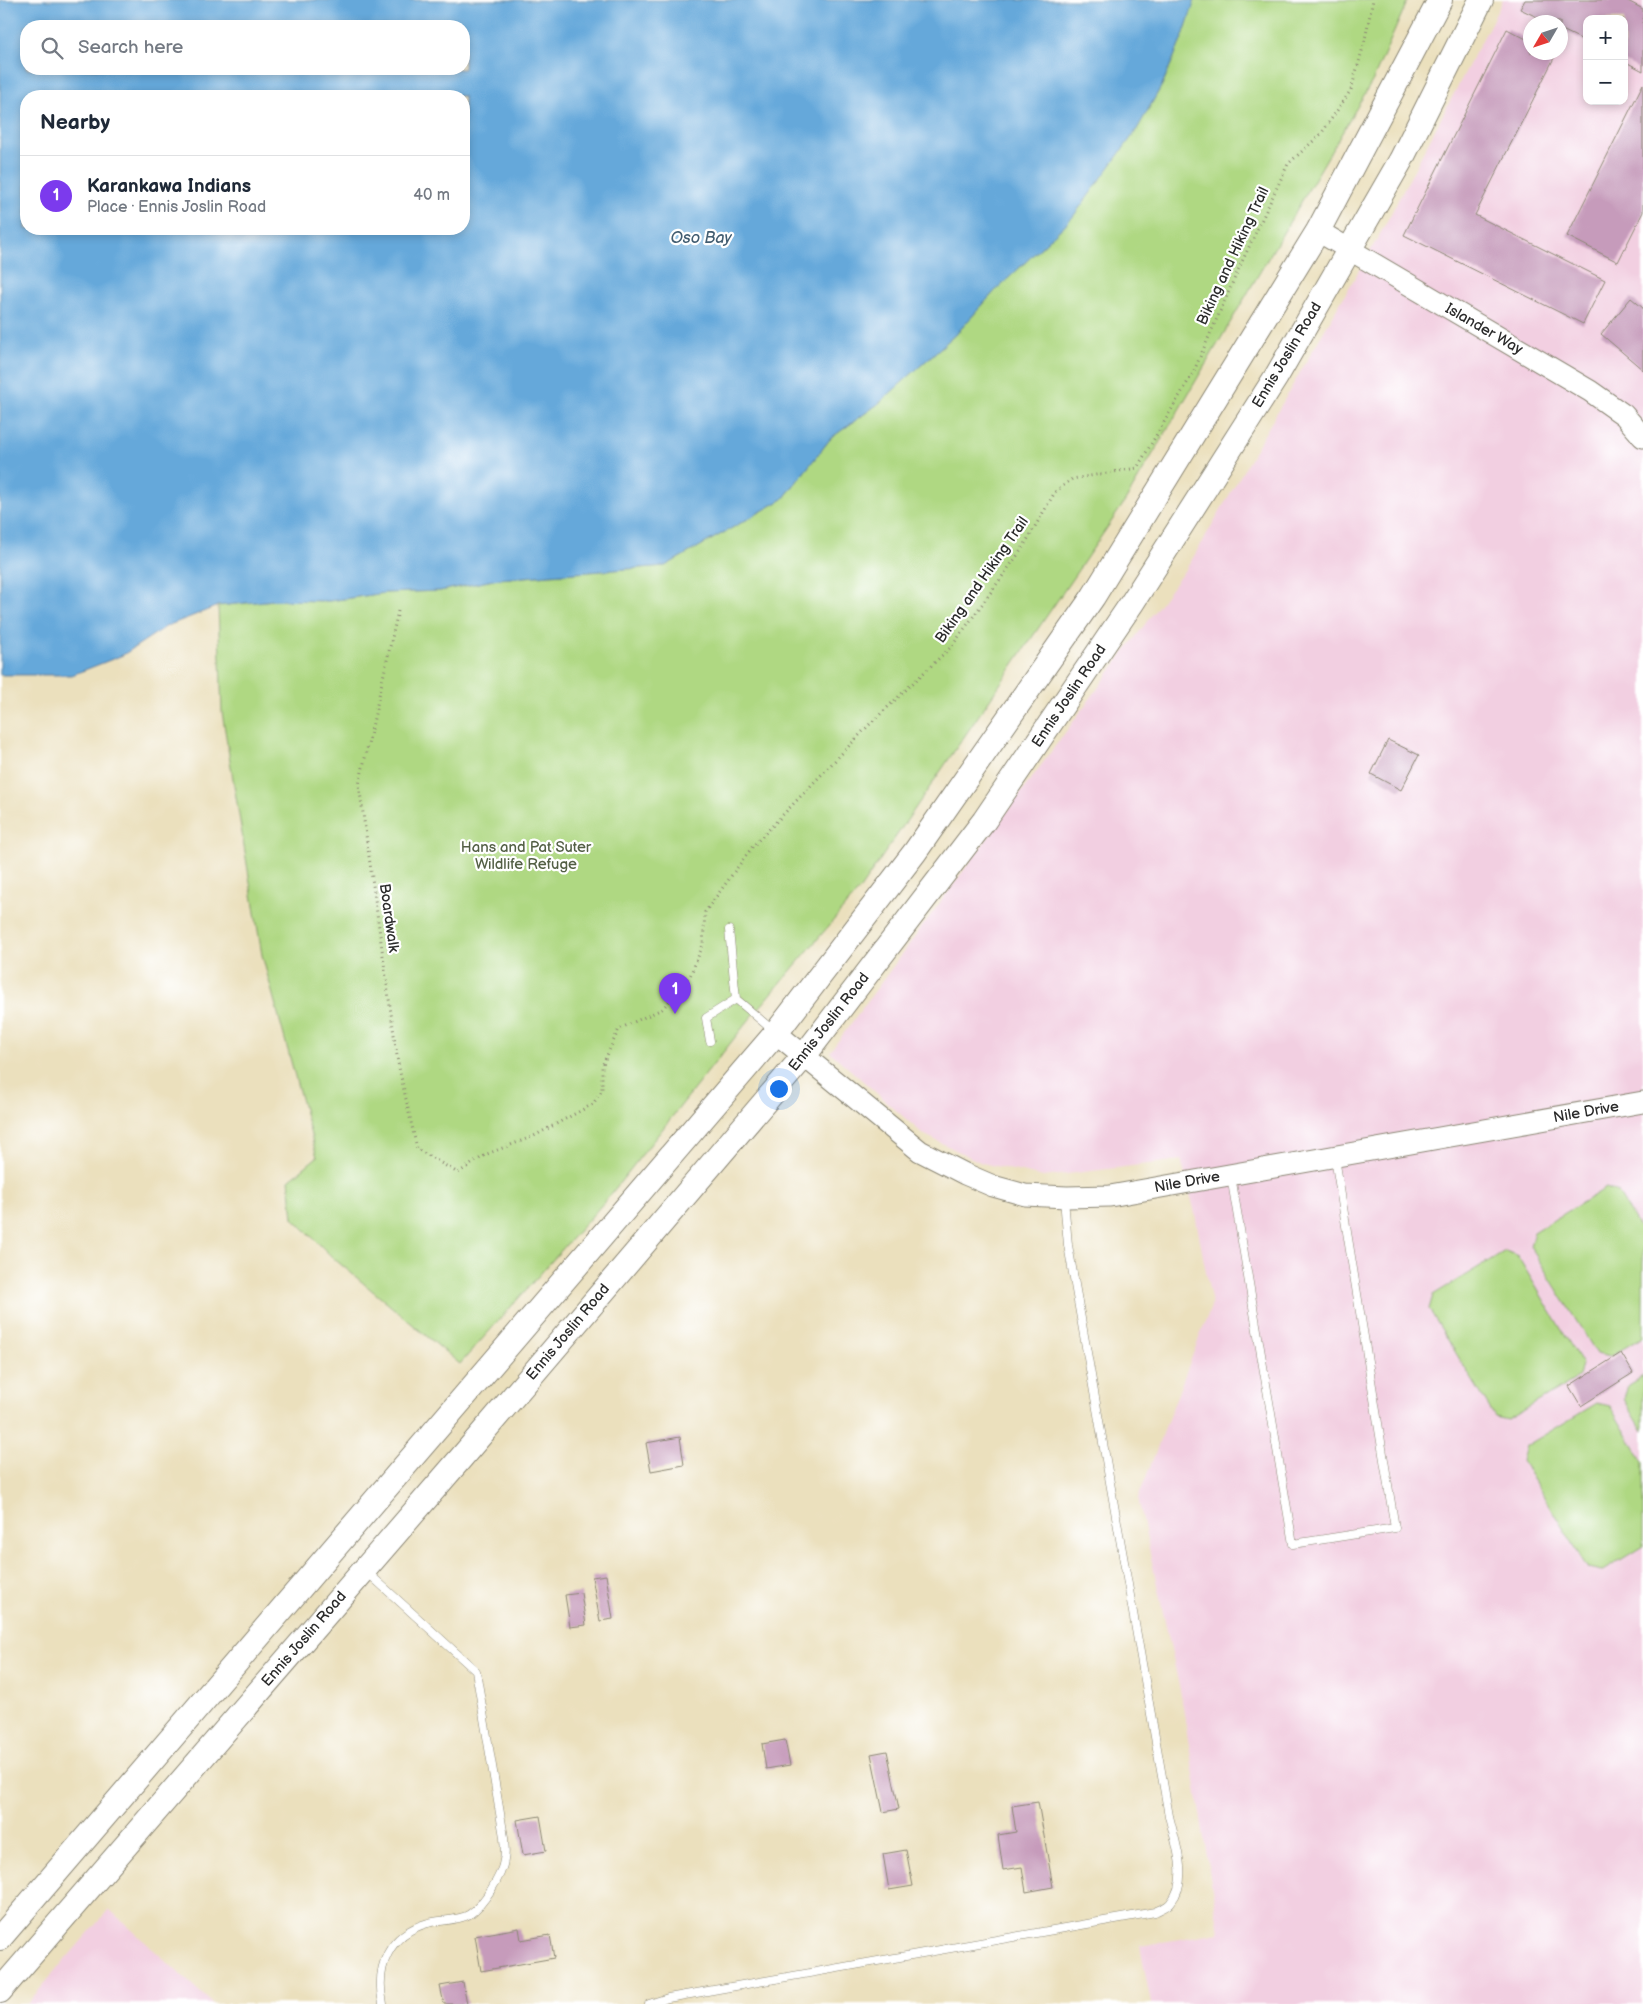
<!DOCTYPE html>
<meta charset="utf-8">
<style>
:root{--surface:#fff;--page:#f6f6f7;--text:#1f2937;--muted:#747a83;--line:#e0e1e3;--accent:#7c3aed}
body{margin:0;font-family:"Balsamiq Sans",sans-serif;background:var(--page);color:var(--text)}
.controls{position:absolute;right:15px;top:15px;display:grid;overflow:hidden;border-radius:10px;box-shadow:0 2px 8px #0003}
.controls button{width:45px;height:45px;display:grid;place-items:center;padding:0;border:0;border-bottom:1px solid var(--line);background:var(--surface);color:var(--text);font:25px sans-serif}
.compass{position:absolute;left:1523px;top:15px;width:45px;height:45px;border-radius:50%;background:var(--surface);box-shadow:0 2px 8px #0003;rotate:231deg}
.you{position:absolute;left:778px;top:1088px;width:18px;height:18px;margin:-12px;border:4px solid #fff;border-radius:50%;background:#1a73e8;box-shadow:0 0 0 8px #1a73e833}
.badge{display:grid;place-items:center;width:32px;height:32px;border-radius:50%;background:var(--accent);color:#fff;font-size:16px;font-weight:700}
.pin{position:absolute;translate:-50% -41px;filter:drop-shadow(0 1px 2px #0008)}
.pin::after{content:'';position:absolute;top:26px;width:18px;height:15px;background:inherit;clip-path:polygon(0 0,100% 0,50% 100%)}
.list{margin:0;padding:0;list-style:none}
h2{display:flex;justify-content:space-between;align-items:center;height:65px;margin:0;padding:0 20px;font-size:21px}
h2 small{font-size:16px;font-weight:400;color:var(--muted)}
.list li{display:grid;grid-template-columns:32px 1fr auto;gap:15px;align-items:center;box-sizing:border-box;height:80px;padding:0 20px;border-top:1px solid var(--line)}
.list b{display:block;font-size:19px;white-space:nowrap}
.list p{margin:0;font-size:16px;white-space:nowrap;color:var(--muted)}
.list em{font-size:16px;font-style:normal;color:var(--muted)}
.icon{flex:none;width:28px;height:28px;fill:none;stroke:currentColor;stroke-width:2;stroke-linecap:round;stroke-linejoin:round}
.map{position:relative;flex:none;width:1643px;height:2004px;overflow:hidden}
.search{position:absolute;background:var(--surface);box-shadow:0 2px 8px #0003;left:20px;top:20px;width:450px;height:55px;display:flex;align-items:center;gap:12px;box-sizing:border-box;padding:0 18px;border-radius:20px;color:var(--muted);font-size:19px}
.panel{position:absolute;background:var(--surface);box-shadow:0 2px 8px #0003;left:20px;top:90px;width:450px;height:145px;border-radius:20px}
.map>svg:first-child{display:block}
.built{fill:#f2cfe1;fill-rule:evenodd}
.green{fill:#afd882;stroke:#6d8256}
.water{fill:#65a8da;stroke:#486a82;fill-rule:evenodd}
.building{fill:#c69bbb}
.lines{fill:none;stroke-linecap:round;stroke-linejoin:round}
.lane-casing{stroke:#8b8674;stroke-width:9}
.secondary-casing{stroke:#8b8674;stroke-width:23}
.primary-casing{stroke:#8b8674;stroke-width:26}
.path{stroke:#8b8674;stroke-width:3;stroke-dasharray:1 4;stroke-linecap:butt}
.lane{stroke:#fff;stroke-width:8}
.secondary{stroke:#fff;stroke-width:21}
.primary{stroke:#fff;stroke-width:24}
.labels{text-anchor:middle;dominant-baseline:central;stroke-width:4.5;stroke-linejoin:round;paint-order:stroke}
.street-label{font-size:15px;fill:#2b2b2b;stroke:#fff}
.park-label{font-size:15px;fill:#535f45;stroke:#fff}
.water-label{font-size:16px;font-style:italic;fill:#425d71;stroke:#fff}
</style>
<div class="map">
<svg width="1643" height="2004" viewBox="0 0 1643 2004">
<rect width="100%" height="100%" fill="#fff"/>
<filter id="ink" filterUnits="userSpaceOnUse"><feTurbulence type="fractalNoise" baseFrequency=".02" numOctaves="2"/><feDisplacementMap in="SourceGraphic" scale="10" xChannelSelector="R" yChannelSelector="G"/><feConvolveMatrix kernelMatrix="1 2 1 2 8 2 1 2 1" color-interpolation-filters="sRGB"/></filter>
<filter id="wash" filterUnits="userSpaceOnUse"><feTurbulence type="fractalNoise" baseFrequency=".0096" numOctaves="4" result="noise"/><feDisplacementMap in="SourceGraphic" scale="20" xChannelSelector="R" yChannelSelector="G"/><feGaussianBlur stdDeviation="1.12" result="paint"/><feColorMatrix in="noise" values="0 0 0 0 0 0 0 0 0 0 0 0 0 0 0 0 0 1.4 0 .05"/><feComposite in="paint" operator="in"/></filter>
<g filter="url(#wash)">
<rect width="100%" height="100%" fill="#ebe0bd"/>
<path class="built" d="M1503 0H1643V2004H1151L1140 1946 1219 1932 1181 1695 1138 1498 1212 1304 1194 1209 1181 1160 1043 1177 982 1163 923 1134 830 1052 1190 563 1384 227ZM1587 19H1624V101H1587ZM1530 22H1560V52H1530Z
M109 1909 213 2004H27Z"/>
<path class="green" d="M1195 0H1408L1373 80 1124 503 860 889 744 1026 607 1199 460 1364 332 1257 293 1218 289 1180 317 1157 262 955 222 712 218 606 274 600 329 601 385 593 440 591 498 579 665 566 783 499 831 438 878 404 958 332 995 291 1072 218 1136 131 1162 85 1183 36Z
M1606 1188 1618 1192 1643 1234V1337L1609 1357 1597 1354 1530 1246 1534 1232Z
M1505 1251 1517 1255 1582 1364 1579 1377 1508 1420 1495 1417 1429 1309 1433 1295Z
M1643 1376V1431L1624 1399 1628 1385Z
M1597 1403 1610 1406 1643 1462V1546L1601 1572 1588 1569 1522 1461 1526 1446Z"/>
<path class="water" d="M0 0H1195L1183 36 1162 85 1136 131 1072 218 995 291 958 332 878 404 831 438 783 499 665 566 498 579 440 591 385 593 329 601 274 600 218 606 167 626 123 655 72 675H0ZM26 26H464V69H26ZM26 96H464V229H26Z"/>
<g id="blocks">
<path class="building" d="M1525 0H1626L1643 9V71L1624 61V19H1587V42L1560 29V22H1548L1520 9Z
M1507 29 1530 41V52L1556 54 1475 215 1605 280 1583 324 1404 235Z
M1643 84V212L1618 262 1567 236Z
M1631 298 1643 308V370L1601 334Z
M1388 740 1419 755 1401 790 1371 774Z
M1621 1353 1633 1373 1581 1406 1569 1386Z
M680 1437 684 1465 651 1471 646 1443Z
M606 1575 613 1619 600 1621 592 1577Z
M581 1593 586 1625 570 1627 565 1595Z
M785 1740 790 1765 766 1769 762 1744Z
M887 1751 899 1809 883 1812 871 1754Z
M1038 1802 1053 1887 1026 1892 1022 1867 1003 1870 998 1835 1016 1832 1012 1806Z
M540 1816 546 1851 523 1855 517 1820Z
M906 1850 913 1886 889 1890 883 1854Z
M519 1928 521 1940 550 1935 554 1958 481 1971 475 1936Z
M463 1982 467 2004H444L440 1986Z"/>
</g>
</g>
<g filter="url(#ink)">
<use href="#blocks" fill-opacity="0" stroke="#8b8674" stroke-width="1"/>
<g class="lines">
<defs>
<path id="lane" d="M729 930 736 999
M710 1041 706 1018 736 999 775 1032
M1231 1176 1293 1544 1395 1528 1335 1158
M366 1571 476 1671 504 1837C504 1844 506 1853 504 1860 502 1876 483 1905 470 1914 459 1921 440 1920 428 1923 389 1934 375 1966 383 2004
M649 2004 668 1998 1155 1912C1160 1909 1168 1907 1171 1902 1190 1879 1175 1842 1169 1816L1068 1245 1064 1199"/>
<path id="secondary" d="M1318 231 1590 391 1624 415 1643 437
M776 1033 920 1151 965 1174 993 1186 1025 1195 1067 1197 1110 1196 1643 1102"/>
<path id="primary" d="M0 1938 776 1033 915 852 1093 597 1318 231 1440 0
M0 1991 461 1458 804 1056 984 821 1132 603 1276 377 1401 160 1481 0"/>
</defs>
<use href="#lane" class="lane-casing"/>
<use href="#secondary" class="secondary-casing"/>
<use href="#primary" class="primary-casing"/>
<path class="path" d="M398 611 359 785 398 1063 417 1149 458 1173 487 1154 534 1136 593 1104 602 1090V1066L619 1029 662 1009 676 994 690 976 703 945 705 912 753 846 870 724 952 646 1022 549 1055 492 1072 479 1137 468 1193 373 1239 268 1288 164 1321 134 1351 90 1364 44 1373 0"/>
<use href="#lane" class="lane"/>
<use href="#secondary" class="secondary"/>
<use href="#primary" class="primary"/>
</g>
</g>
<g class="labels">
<g class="street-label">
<text transform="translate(1233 256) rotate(-65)">Biking and Hiking Trail</text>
<text transform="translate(1484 329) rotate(30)">Islander Way</text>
<text transform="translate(1287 355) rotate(-59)">Ennis Joslin Road</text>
<text transform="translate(982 580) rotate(-55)">Biking and Hiking Trail</text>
<text transform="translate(1069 696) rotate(-56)">Ennis Joslin Road</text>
<text transform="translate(389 918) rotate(82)">Boardwalk</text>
<text transform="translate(829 1022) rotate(-52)">Ennis Joslin Road</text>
<text transform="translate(1586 1112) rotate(-10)">Nile Drive</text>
<text transform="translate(1187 1182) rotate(-10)">Nile Drive</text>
<text transform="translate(568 1332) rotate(-50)">Ennis Joslin Road</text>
<text transform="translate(304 1639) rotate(-49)">Ennis Joslin Road</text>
</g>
<g class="park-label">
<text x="526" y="847">Hans and Pat Suter<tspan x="526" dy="17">Wildlife Refuge</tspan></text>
</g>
<g class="water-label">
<text x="701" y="238">Oso Bay</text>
</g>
</g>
</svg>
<div class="controls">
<button>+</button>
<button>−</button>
</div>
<svg class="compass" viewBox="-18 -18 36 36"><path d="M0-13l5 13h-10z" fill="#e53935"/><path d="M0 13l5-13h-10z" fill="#747a83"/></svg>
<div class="you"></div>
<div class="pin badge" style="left:675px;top:1014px">1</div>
<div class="search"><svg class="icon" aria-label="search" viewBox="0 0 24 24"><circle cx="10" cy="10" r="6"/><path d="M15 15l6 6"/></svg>Search here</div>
<section class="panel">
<h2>Nearby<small></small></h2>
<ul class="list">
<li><span class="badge">1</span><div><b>Karankawa Indians</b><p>Place · Ennis Joslin Road</p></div><em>40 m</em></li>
</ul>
</section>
</div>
